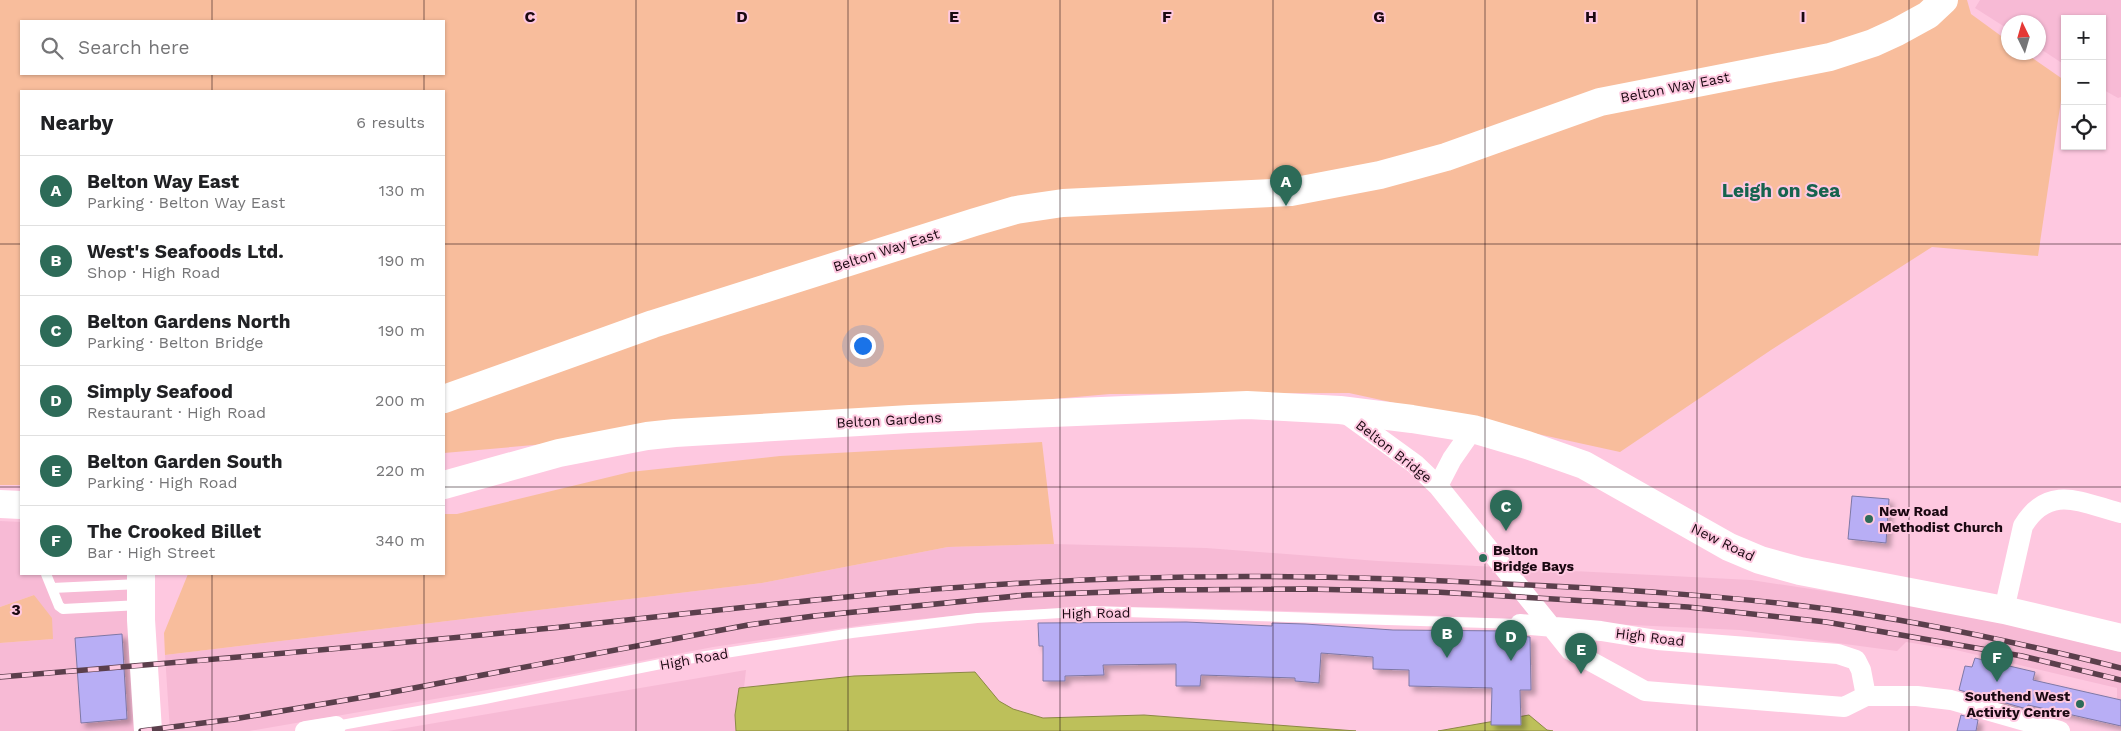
<!DOCTYPE html>
<meta charset="utf-8">
<style>
:root{--surface:#fff;--page:#f2f2f2;--text:#202124;--muted:#757577;--line:#e0e0e0;--accent:#2d6b58}
body{margin:0;font-family:"Work Sans",sans-serif;background:var(--page);color:var(--text)}
.controls{position:absolute;right:15px;top:15px;display:grid;overflow:hidden;border-radius:0px;box-shadow:0 1px 4px #0004}
.controls button{width:45px;height:45px;display:grid;place-items:center;padding:0;border:0;border-bottom:1px solid var(--line);background:var(--surface);color:var(--text);font:25px sans-serif}
.compass{position:absolute;left:2001px;top:15px;width:45px;height:45px;border-radius:50%;background:var(--surface);box-shadow:0 1px 4px #0004;rotate:355deg}
.you{position:absolute;left:862px;top:345px;width:18px;height:18px;margin:-12px;border:4px solid #fff;border-radius:50%;background:#1a73e8;box-shadow:0 0 0 8px #1a73e833}
.badge{display:grid;place-items:center;width:32px;height:32px;border-radius:50%;background:var(--accent);color:#fff;font-size:16px;font-weight:700}
.pin{position:absolute;translate:-50% -41px;filter:drop-shadow(0 1px 2px #0008)}
.pin::after{content:'';position:absolute;top:26px;width:18px;height:15px;background:inherit;clip-path:polygon(0 0,100% 0,50% 100%)}
.list{margin:0;padding:0;list-style:none}
h2{display:flex;justify-content:space-between;align-items:center;height:65px;margin:0;padding:0 20px;font-size:21px}
h2 small{font-size:16px;font-weight:400;color:var(--muted)}
.list li{display:grid;grid-template-columns:32px 1fr auto;gap:15px;align-items:center;box-sizing:border-box;height:70px;padding:0 20px;border-top:1px solid var(--line)}
.list b{display:block;font-size:19px;white-space:nowrap}
.list p{margin:0;font-size:16px;white-space:nowrap;color:var(--muted)}
.list em{font-size:16px;font-style:normal;color:var(--muted)}
.icon{flex:none;width:28px;height:28px;fill:none;stroke:currentColor;stroke-width:2;stroke-linecap:round;stroke-linejoin:round}
.map{position:relative;flex:none;width:2121px;height:731px;overflow:hidden}
.search{position:absolute;background:var(--surface);box-shadow:0 1px 4px #0004;left:20px;top:20px;width:425px;height:55px;display:flex;align-items:center;gap:12px;box-sizing:border-box;padding:0 18px;border-radius:0px;color:var(--muted);font-size:19px}
.panel{position:absolute;background:var(--surface);box-shadow:0 1px 4px #0004;left:20px;top:90px;width:425px;height:485px;border-radius:0px}
.map>svg:first-child{display:block}
.built{fill:#f7bad5}
.green{fill:#f8bd9c;fill-rule:evenodd}
.water{fill:#bdc05a;stroke:#8c8944}
.building{fill:#b8aef5;stroke:#7e78a5;filter:url(#shadow)}
.lines{fill:none;stroke-linecap:round;stroke-linejoin:round}
.lane{stroke:#fff;stroke-width:10}
.street{stroke:#fff;stroke-width:20}
.secondary{stroke:#fff;stroke-width:28}
.rail-casing{stroke:#5b3f4c;stroke-width:5.5}
.rail{stroke:#fec8e0;stroke-width:4;stroke-dasharray:11;stroke-linecap:butt}
.grid{fill:none;stroke:#1a0811;stroke-width:1;stroke-opacity:0.55}
.poi-dot{fill:#2d6b58;stroke:#fec8e0;stroke-width:2}
.labels{text-anchor:middle;dominant-baseline:central;stroke-width:4;stroke-linejoin:round;paint-order:stroke}
.street-label{font-size:14px;fill:#1a0811;stroke:#fec8e0}
.poi-label{font-size:14px;font-weight:bold;fill:#1a0811;stroke:#fec8e0;text-anchor:start}
.district-label{font-size:19px;font-weight:bold;fill:#16634e;stroke:#fec8e0}
.grid-label{font-size:16px;text-anchor:middle;font-weight:bold;fill:#1a0811;stroke:#fec8e0;stroke-width:4;stroke-linejoin:round;paint-order:stroke}
</style>
<div class="map">
<svg width="2121" height="731" viewBox="0 0 2121 731">
<defs>
<filter id="shadow"><feDropShadow dx="4.5" dy="4.5" stdDeviation="2.5" flood-color="#0004"/></filter>
</defs>
<rect width="100%" height="100%" fill="#fec8e0"/>
<path class="built" d="M1980 0H2121V97L2118 98 2102 89V19H2065V65L2039 48 2038 22H2008V29L1975 8Z
M0 521 21 522V574H127L141 731H0V643L53 639 34 595 0 607Z
M1054 544 1206 548 1378 561 1751 580 1916 605 2015 626 2121 652V703L2117 702V688L1956 650 1906 642 1897 651 1740 630 1418 615 1161 607 1017 610 877 623 713 647 522 684 249 731H170L165 655 762 583 948 547Z
M746 670 744 688H739L735 715 736 731H388Z"/>
<path class="green" d="M0 0H1967L1971 14 2008 41V52L2025 53 2064 80 2038 256 1932 247 1771 350 1620 452 1349 393 1110 394 444 453V91H21V485H0ZM21 21H444V74H21Z
M1042 442 1054 544 948 547 762 583 165 655 164 633 188 574H444V514H457L630 472 780 456Z
M34 595 52 618 53 639 0 643V607Z"/>
<path class="water" d="M975 672 999 701 1013 709 1043 718 1144 715 1356 731H736L735 715 739 688 854 676Z
M1529 715 1547 730 1553 731H1438Z"/>
<path class="building" d="M1852 496 1889 499 1886 543 1848 539Z
M1186 622 1272 626V623L1305 624 1393 630 1511 631 1518 636 1530 637 1531 690H1520L1521 725H1491L1492 688 1409 686V670L1373 669V657L1321 653 1319 683 1295 681V678L1201 675 1200 686H1176V664L1103 665 1104 675 1065 676V681H1043V646H1039L1038 623Z
M122 634 127 719 81 723 75 638Z
M1975 658 2035 672 2033 680 2121 700V726L2028 705 2027 709 1959 690 1965 666 1972 667Z
M1961 715 1978 720 1976 731H1957Z"/>
<g class="lines">
<path class="lane" d="M46 574 59 606 63 609 140 605
M52 588 140 584
M337 729 336 726 485 699 681 660 852 633 977 618 1093 611 1520 624"/>
<path class="street" d="M1342 411 1415 464 1438 486 1570 650 1645 691 1844 707 1866 696H1917L1951 700 2060 731
M1438 486 1452 459 1473 429
M2004 610 2023 526C2049 483 2082 503 2121 513
M1520 624 1601 631 1657 640 1838 654 1856 660 1861 670 1866 696
M305 731 336 726"/>
<path class="secondary" d="M444 399 653 324 975 222 1016 210 1063 203 1291 192 1380 175 1446 157 1600 102 1830 57 1873 43 1897 32 1928 15 1944 0
M444 485 559 453 647 436 675 433 910 419 1247 405 1340 410 1412 419 1473 429 1527 445 1584 465 1729 547 1760 560 1800 571 2004 610 2121 638
M0 504 21 505
M141 574V620L148 731"/>
<defs>
<path id="rail" d="M0 677C171 663 342 649 512 632 683 615 853 593 1024 583 1185 573 1346 575 1506 584 1613 589 1721 595 1827 609 1926 622 2024 644 2121 668
M141 731 234 719 382 694 748 625 814 616 1027 595 1164 590 1308 589 1436 592 1688 607 1826 622 2022 656 2121 680"/>
</defs>
<use href="#rail" class="rail-casing"/>
<use href="#rail" class="rail"/>
</g>
<path class="grid" d="M212 0V21M424 0V21M636 0V731M848 0V731M1060 0V731M1273 0V731M1485 0V731M1697 0V731M1909 0V731M212 74V91M424 74V91M0 244H21M444 244H2121M0 487H21M444 487H2121M212 574V731M424 574V731"/>
<g class="poi-dot">
<circle cx="1869" cy="519" r="5"/>
<circle cx="1483" cy="558" r="5"/>
<circle cx="2080" cy="704" r="5"/>
</g>
<g class="labels">
<g class="street-label">
<text transform="translate(1675 87) rotate(-11)">Belton Way East</text>
<text transform="translate(886 250) rotate(-18)">Belton Way East</text>
<text transform="translate(889 420) rotate(-3)">Belton Gardens</text>
<text transform="translate(1394 451) rotate(38)">Belton Bridge</text>
<text transform="translate(1723 542) rotate(26)">New Road</text>
<text transform="translate(1096 613) rotate(-1)">High Road</text>
<text transform="translate(1650 637) rotate(7)">High Road</text>
<text transform="translate(694 659) rotate(-10)">High Road</text>
</g>
<g class="poi-label">
<text x="1879" y="511">New Road<tspan x="1879" dy="16">Methodist Church</tspan></text>
<text x="1493" y="550">Belton<tspan x="1493" dy="16">Bridge Bays</tspan></text>
<text x="2070" y="696" text-anchor="end">Southend West<tspan x="2070" dy="16">Activity Centre</tspan></text>
</g>
<g class="district-label">
<text x="1781" y="190">Leigh on Sea</text>
</g>
</g>
<g class="grid-label">
<text x="530" y="22">C</text>
<text x="742" y="22">D</text>
<text x="954" y="22">E</text>
<text x="1167" y="22">F</text>
<text x="1379" y="22">G</text>
<text x="1591" y="22">H</text>
<text x="1803" y="22">I</text>
<text x="16" y="615">3</text>
</g>
</svg>
<div class="controls">
<button>+</button>
<button>−</button>
<button><svg class="icon" aria-label="locate" viewBox="0 0 24 24"><circle cx="12" cy="12" r="6"/><path d="M12 2v4M12 18v4M2 12h4M18 12h4"/></svg></button>
</div>
<svg class="compass" viewBox="-18 -18 36 36"><path d="M0-13l5 13h-10z" fill="#e53935"/><path d="M0 13l5-13h-10z" fill="#757577"/></svg>
<div class="you"></div>
<div class="pin badge" style="left:1286px;top:206px">A</div>
<div class="pin badge" style="left:1447px;top:658px">B</div>
<div class="pin badge" style="left:1506px;top:531px">C</div>
<div class="pin badge" style="left:1511px;top:661px">D</div>
<div class="pin badge" style="left:1581px;top:674px">E</div>
<div class="pin badge" style="left:1997px;top:682px">F</div>
<div class="search"><svg class="icon" aria-label="search" viewBox="0 0 24 24"><circle cx="10" cy="10" r="6"/><path d="M15 15l6 6"/></svg>Search here</div>
<section class="panel">
<h2>Nearby<small>6 results</small></h2>
<ul class="list">
<li><span class="badge">A</span><div><b>Belton Way East</b><p>Parking · Belton Way East</p></div><em>130 m</em></li>
<li><span class="badge">B</span><div><b>West's Seafoods Ltd.</b><p>Shop · High Road</p></div><em>190 m</em></li>
<li><span class="badge">C</span><div><b>Belton Gardens North</b><p>Parking · Belton Bridge</p></div><em>190 m</em></li>
<li><span class="badge">D</span><div><b>Simply Seafood</b><p>Restaurant · High Road</p></div><em>200 m</em></li>
<li><span class="badge">E</span><div><b>Belton Garden South</b><p>Parking · High Road</p></div><em>220 m</em></li>
<li><span class="badge">F</span><div><b>The Crooked Billet</b><p>Bar · High Street</p></div><em>340 m</em></li>
</ul>
</section>
</div>
